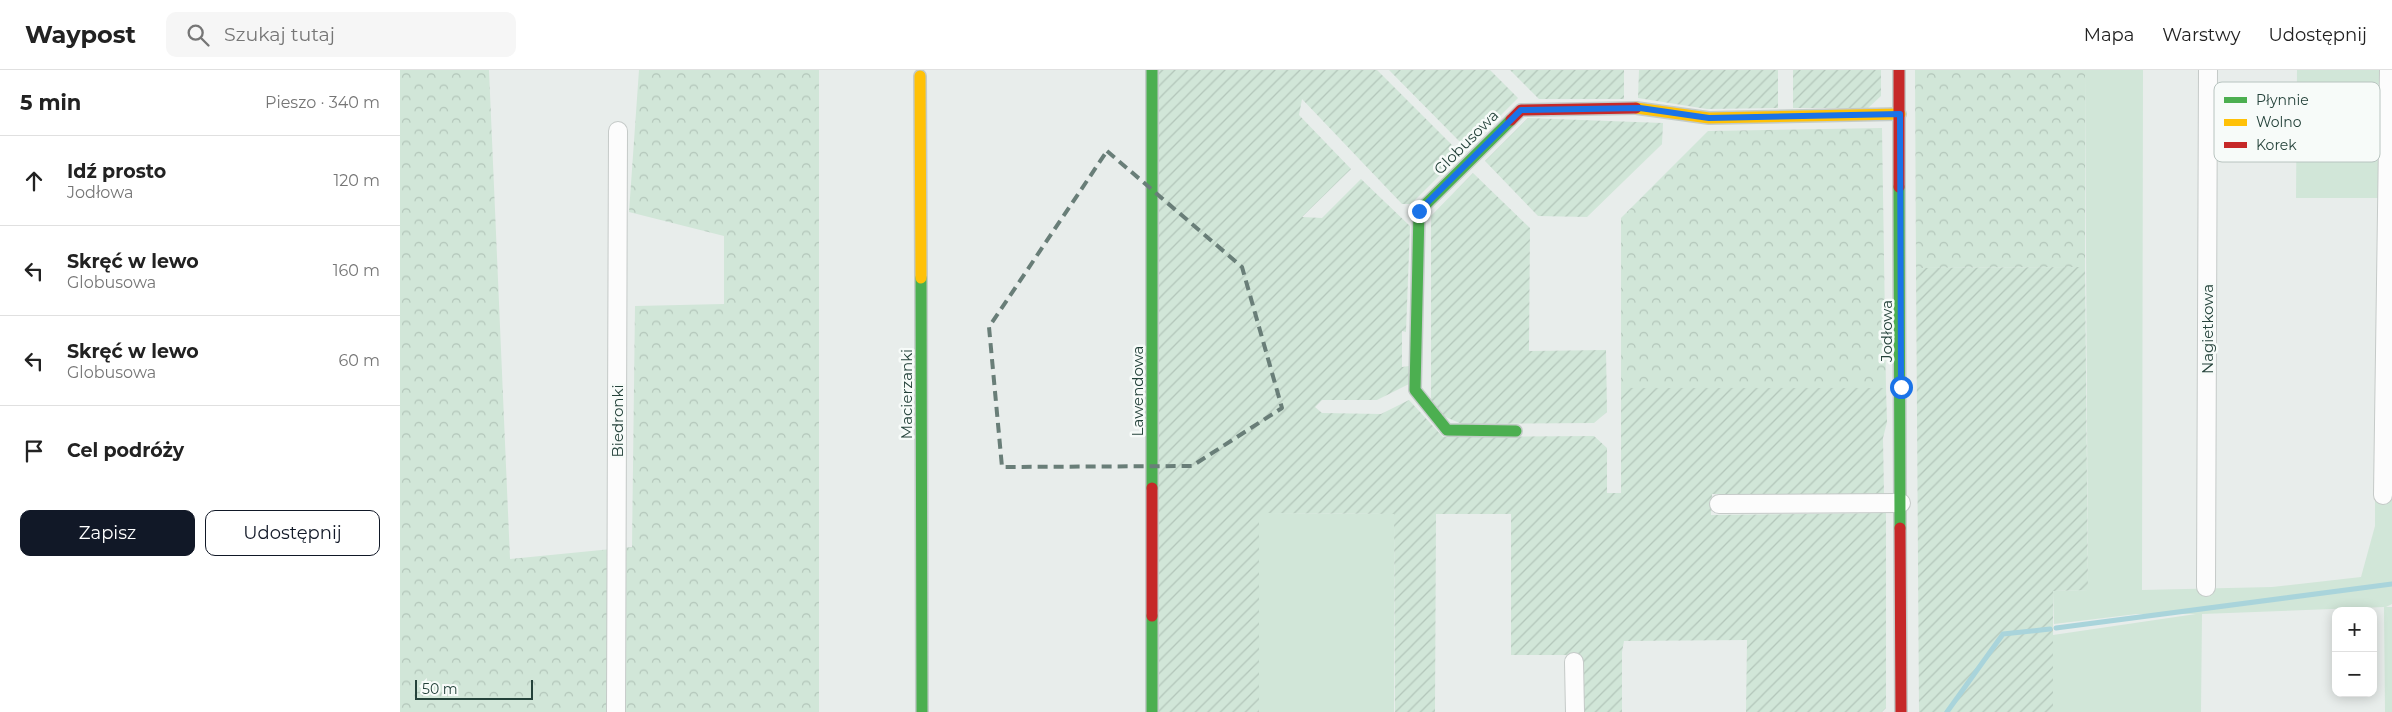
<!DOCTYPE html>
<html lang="pl">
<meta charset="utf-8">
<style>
:root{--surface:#fff;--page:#f6f6f6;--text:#222;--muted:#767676;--line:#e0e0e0;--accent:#111827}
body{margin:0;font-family:Montserrat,sans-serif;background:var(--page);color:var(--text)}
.controls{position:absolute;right:15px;bottom:15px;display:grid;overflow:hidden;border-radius:10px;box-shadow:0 2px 12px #0003}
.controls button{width:45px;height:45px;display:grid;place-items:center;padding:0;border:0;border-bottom:1px solid var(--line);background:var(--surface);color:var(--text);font:25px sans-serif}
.scale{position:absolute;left:15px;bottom:12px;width:118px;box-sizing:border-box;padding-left:5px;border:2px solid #24423a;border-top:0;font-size:14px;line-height:18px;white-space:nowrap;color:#24423a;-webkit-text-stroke:4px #f7fbf9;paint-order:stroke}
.stop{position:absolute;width:15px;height:15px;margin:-11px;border:4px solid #1a73e8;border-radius:50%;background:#fff}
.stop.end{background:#1a73e8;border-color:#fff;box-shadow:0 1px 5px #0008}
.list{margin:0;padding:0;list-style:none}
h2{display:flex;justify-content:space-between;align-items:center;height:65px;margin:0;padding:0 20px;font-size:21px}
h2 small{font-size:16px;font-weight:400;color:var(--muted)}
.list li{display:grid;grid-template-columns:32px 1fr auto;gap:15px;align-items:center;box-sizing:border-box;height:90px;padding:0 20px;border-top:1px solid var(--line)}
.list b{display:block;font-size:19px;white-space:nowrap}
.list p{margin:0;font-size:16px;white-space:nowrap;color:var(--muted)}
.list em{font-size:16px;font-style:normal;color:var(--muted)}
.actions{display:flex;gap:10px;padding:15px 20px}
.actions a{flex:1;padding:11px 0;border:1px solid var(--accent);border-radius:10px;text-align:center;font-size:18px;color:var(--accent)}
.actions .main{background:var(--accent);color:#fff}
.icon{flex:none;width:28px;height:28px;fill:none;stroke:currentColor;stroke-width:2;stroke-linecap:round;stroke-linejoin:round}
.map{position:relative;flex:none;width:1992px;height:642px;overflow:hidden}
header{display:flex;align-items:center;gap:30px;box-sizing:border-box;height:70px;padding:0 25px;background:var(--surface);border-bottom:1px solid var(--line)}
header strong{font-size:24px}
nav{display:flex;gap:28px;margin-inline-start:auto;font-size:18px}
.search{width:350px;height:45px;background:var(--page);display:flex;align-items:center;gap:12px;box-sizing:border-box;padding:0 18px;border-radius:10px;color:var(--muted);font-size:19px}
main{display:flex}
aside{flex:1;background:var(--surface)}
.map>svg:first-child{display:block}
.grass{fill:#d1e6d8}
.forest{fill:url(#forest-crowns)}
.garden{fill:url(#garden-furrows)}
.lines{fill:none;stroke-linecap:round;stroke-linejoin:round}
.stream{stroke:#a9d4db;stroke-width:5}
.street-casing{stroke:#c5cac8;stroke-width:20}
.fast-casing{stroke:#c3cbc8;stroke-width:14}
.slow-casing{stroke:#c3cbc8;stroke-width:14}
.jam-casing{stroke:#c3cbc8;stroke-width:14}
.street{stroke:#fcfcfc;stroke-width:18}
.fast{stroke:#4caf50;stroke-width:11}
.slow{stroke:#ffc107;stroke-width:11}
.jam{stroke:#c62828;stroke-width:11}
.route{stroke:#1a73e8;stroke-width:6}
.marked{fill:none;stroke:#697e78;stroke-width:4;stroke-dasharray:10 6;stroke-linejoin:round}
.labels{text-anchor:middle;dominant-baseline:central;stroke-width:5;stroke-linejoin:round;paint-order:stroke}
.street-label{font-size:15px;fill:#24423a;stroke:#f7fbf9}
.key{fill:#f7fbf9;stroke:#b8c4c0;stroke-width:1}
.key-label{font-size:14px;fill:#24423a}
</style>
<header>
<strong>Waypost</strong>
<div class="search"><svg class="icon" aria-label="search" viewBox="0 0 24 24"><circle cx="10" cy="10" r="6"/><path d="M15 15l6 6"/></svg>Szukaj tutaj</div>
<nav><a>Mapa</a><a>Warstwy</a><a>Udostępnij</a></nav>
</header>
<main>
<aside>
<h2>5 min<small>Pieszo · 340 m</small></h2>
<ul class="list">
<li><svg class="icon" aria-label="ahead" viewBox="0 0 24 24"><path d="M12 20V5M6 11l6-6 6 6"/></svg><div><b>Idź prosto</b><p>Jodłowa</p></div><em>120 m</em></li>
<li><svg class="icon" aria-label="left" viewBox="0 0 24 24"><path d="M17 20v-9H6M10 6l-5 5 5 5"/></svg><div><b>Skręć w lewo</b><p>Globusowa</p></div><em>160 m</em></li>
<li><svg class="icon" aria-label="left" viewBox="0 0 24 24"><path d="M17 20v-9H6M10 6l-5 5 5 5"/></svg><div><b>Skręć w lewo</b><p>Globusowa</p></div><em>60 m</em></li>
<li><svg class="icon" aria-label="arrive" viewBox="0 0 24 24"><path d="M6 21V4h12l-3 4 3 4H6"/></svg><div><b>Cel podróży</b></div></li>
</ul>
<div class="actions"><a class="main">Zapisz</a><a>Udostępnij</a></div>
</aside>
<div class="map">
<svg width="1992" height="642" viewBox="0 0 1992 642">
<defs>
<pattern id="forest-crowns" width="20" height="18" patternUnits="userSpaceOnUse" patternTransform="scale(1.25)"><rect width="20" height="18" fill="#d1e6d8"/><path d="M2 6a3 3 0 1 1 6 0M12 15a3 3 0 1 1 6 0" fill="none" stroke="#b3c6ba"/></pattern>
<pattern id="garden-furrows" width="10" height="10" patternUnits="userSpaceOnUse" patternTransform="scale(1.25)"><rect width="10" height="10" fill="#d1e6d8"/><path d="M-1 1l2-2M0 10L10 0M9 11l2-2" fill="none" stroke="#b3c6ba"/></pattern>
</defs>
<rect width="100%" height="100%" fill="#e8edeb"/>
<path class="grass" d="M1685 0H1743L1742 520 1872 517 1961 507 1975 456V427H1992V534L1986 537H1992V642H1985L1984 537 1802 544 1801 642H1653V565L1796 544H1737L1654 554 1653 521 1688 520Z
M1897 0H1979L1978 128H1896Z
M859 443 994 444V642H859Z"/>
<path class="forest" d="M0 0H89L110 489 232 477 235 236 324 234V166L229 142 239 0H419V642H0Z
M1515 0H1685V197L1516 198Z
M1482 58 1486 318H1221V148L1308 61Z"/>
<path class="garden" d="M757 0H977L1061 84 1011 134H1002L902 29 899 45 951 99 902 147 922 148 961 109 1010 156 1006 262 1002 261V297L1009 296V314L977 330H922L915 337 922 343 981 344 1009 330 1043 367 1194 366 1207 378V423H1221V318H1486L1487 352 1483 368 1484 424H1312L1311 445 1486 443V638L1482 642H1346L1347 570 1224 571 1222 582V642H1182L1181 585H1111V444H1036L1035 642H995L994 444 859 443V642H758Z
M989 0H1090L1118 28 1070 76 1062 74Z
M1110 0H1224V29H1139Z
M1239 0H1378V38L1307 39 1238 28Z
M1393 0H1481V26L1468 38H1393Z
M1128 48 1263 53 1262 74 1187 147 1138 146 1085 91Z
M1073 103 1130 158 1129 281 1206 280 1207 342 1194 353 1062 354 1043 346 1031 330V146Z
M1685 197 1688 520 1653 521V642H1519L1516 198Z"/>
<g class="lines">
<path class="stream" d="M1656 558 1992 514
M1547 642 1603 564 1650 559"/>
<defs>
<path id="street" d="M1983 425 1989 0
M1319 434 1501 433
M1806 517 1808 0
M1174 592 1175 642
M216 642 218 61"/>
<path id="fast" d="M752 0V418
M1111 50 1019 141 1015 320 1047 360 1116 361
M1499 117 1500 458
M521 208 522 642
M752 546V642"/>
<path id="slow" d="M520 6 521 208
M1236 38 1309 48 1500 44"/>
<path id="jam" d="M1499 0V117
M1111 50 1121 40 1236 38
M752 418V546
M1500 458 1501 642"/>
</defs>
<use href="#street" class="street-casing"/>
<use href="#fast" class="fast-casing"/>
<use href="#slow" class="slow-casing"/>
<use href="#jam" class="jam-casing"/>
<use href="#street" class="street"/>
<use href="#fast" class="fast"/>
<use href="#slow" class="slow"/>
<use href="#jam" class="jam"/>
</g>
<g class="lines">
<path class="route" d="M1019 141 1121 40 1240 38 1309 48 1500 44 1501 317"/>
</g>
<path class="marked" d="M707 81 842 197 882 338 792 396 602 397 589 257Z"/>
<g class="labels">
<g class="street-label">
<text transform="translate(1066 72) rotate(-45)">Globusowa</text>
<text transform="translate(1807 259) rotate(-90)">Nagietkowa</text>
<text transform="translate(1486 261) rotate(-90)">Jodłowa</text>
<text transform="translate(737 321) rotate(-90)">Lawendowa</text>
<text transform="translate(506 324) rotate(-90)">Macierzanki</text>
<text transform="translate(217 351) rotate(-90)">Biedronki</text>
</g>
</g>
<rect x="1814" y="12" width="166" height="80" rx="8" class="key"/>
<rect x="1824" y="27" width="23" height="6" fill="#4caf50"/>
<rect x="1824" y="49" width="23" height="7" fill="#ffc107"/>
<rect x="1824" y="72" width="23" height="6" fill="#c62828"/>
<g class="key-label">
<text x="1856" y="35">Płynnie</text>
<text x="1856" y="57">Wolno</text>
<text x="1856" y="80">Korek</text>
</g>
</svg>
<div class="controls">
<button>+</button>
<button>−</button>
</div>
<div class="scale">50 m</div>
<div class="stop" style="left:1501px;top:317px"></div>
<div class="stop end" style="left:1019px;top:141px"></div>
</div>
</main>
